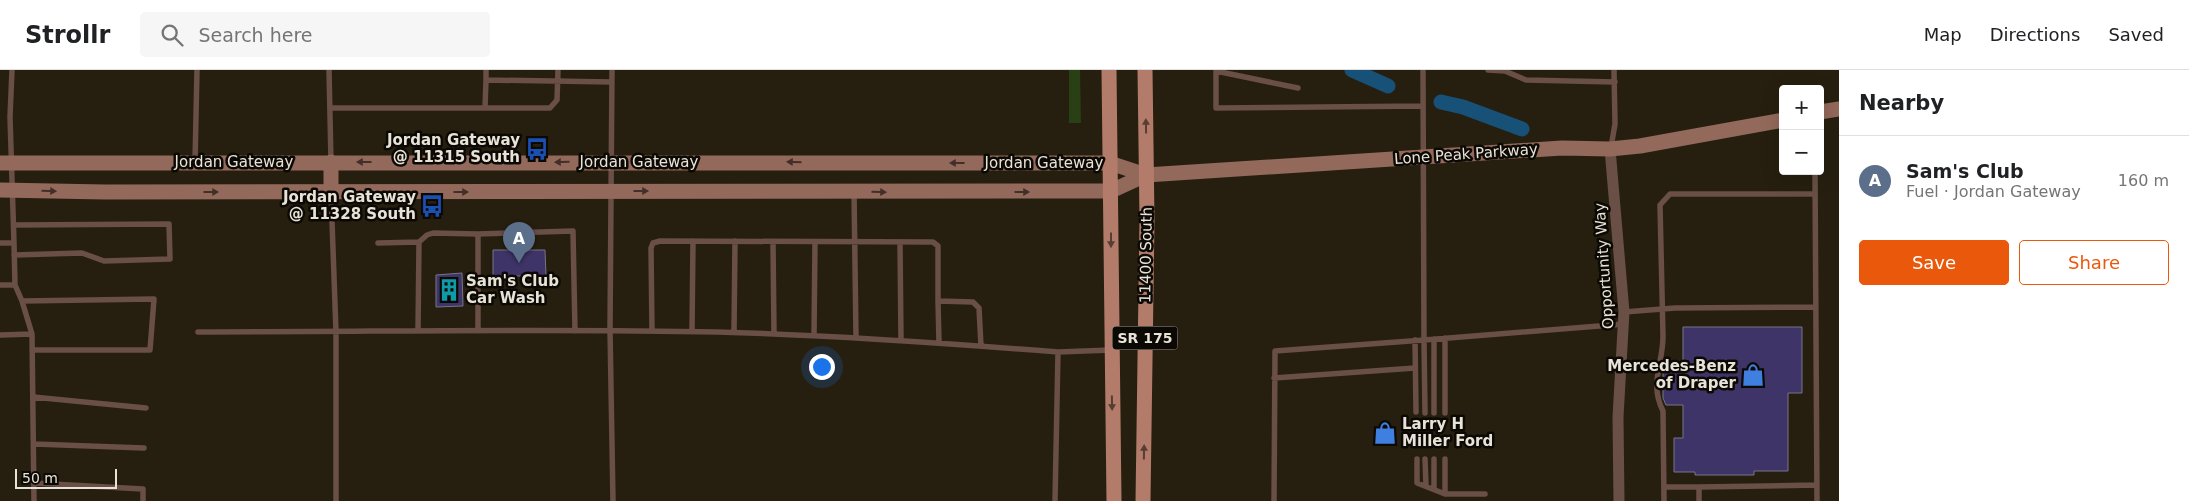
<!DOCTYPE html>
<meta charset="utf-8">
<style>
:root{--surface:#fff;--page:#f6f6f6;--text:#202124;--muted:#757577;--line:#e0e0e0;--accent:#ea580c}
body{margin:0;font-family:"DejaVu Sans",sans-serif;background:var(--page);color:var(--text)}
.controls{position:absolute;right:15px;top:15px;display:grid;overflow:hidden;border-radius:5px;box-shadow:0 5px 20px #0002}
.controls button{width:45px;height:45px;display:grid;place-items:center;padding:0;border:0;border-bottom:1px solid var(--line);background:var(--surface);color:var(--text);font:25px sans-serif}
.scale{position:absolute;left:15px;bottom:12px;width:102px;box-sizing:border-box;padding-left:5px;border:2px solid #e7e3d8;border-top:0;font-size:14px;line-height:18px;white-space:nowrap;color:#e7e3d8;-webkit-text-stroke:4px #0c0904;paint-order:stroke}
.you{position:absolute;left:821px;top:296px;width:18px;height:18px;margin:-12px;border:4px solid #fff;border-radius:50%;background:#1a73e8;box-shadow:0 0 0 8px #1a73e833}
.badge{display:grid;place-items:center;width:32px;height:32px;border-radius:50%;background:var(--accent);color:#fff;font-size:16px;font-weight:700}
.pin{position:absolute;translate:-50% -41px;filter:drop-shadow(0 1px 2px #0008)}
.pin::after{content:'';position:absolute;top:26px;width:18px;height:15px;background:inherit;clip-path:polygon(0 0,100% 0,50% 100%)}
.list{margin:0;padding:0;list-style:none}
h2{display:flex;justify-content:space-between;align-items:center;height:65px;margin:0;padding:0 20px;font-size:21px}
h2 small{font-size:16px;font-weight:400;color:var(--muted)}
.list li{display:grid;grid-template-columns:32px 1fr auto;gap:15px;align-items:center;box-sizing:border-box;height:90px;padding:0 20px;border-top:1px solid var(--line)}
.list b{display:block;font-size:19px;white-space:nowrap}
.list p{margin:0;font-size:16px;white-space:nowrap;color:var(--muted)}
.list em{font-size:16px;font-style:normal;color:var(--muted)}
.actions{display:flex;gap:10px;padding:15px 20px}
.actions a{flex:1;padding:11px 0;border:1px solid var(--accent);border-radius:5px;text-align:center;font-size:18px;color:var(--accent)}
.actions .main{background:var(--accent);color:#fff}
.icon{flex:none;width:28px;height:28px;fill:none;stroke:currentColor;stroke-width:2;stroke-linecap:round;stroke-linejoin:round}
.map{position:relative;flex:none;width:1839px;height:431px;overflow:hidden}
header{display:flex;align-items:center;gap:30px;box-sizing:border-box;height:70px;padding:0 25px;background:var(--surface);border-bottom:1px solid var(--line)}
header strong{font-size:24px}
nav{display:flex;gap:28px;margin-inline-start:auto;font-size:18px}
.search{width:350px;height:45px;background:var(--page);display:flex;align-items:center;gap:12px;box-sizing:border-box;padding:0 18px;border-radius:5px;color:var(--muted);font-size:19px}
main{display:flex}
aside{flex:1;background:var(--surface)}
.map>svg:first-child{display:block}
.green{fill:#284014}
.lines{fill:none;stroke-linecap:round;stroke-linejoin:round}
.canal{stroke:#185178;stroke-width:15}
.building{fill:#3f3467;stroke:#767487}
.lane{stroke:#694f46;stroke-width:5.5}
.street{stroke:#694f46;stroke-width:11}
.secondary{stroke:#93695b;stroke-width:15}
.primary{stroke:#b37c6a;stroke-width:15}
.oneway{fill:#573d32}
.oneway2{fill:#422f27}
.labels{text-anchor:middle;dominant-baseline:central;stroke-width:5;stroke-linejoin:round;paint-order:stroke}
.shield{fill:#0c0904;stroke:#a5a298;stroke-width:1}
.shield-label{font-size:14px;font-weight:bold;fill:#e7e3d8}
.poi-label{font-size:15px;font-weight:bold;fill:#e7e3d8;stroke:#0c0904;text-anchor:end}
.street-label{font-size:15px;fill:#e7e3d8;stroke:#0c0904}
</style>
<header>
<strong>Strollr</strong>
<div class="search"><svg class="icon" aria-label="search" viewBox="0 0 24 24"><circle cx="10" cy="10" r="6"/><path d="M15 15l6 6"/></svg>Search here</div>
<nav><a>Map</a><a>Directions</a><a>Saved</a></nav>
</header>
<main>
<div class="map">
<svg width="1839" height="431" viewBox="0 0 1839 431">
<rect width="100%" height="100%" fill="#261f0f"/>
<path class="green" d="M1069 0H1080L1081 53H1069Z"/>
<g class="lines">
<path class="canal" d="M1352 0 1388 16
M1441 32 1463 37 1522 59"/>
</g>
<path class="building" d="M493 180H545L546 206H493Z
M462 203 463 236 436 237V205Z
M1683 257H1802V323H1788V401H1754V405H1695V402H1674V368H1683V335H1666L1663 328V300L1664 295H1683Z"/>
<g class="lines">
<path class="lane" d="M12 0 10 47 14 173
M329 0 331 92
M486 0V10L612 12
M612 0 610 260 613 431
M1488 0 1505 1 1526 10 1615 12
M1298 18 1216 1V38L1422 36
M330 38H550L557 30 558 0
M485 38 486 10
M1611 77 1615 54 1614 0
M195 92 197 0
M1815 101 1817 431
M854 121 856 267
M331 123 336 262V431
M14 155 169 154 170 189 104 191 82 183 14 185
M419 172 427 165 433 163 478 164
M773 172 774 264
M900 172 901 270
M0 173H14L15 215H0
M378 173 419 172 418 261
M15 215 22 231 32 264 34 431
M22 231 154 229 150 280H32
M1624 242 1675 238 1816 237
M478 261V164L573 161 575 261
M652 261 651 178 653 173 660 171 933 172 938 176V231
M692 261 693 171
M198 262C371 262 544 258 717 262 831 265 944 273 1058 282
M734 262 735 171
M0 265 32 264
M814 266 815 172
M1445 268V343
M1434 269V343
M1415 270 1416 342
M939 273 938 231 973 232 979 238 981 276
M1274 308 1415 298
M33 327 146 338
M1425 343 1424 270 1624 254
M34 374 144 378
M1417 389V413L1445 424
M1425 389 1426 416
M1445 389V424H1485
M34 413 143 419V431
M1664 417H1699V431
M1699 417 1817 415
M1434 419V389
M1055 431 1058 282 1111 280
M1274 431 1275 281 1424 270 1423 0
M1664 431 1663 341C1649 313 1663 295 1663 266 1662 223 1661 179 1660 135L1670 124H1815"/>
<path class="street" d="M1610 79 1624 242 1618 347 1619 431"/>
<path class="secondary" d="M1820 42 1839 39
M331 92V122
M0 93H1110L1146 105
M0 120 105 122 1111 121 1146 105 1562 78 1610 79 1640 76 1783 50"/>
<path class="primary" d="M1109 0 1114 431
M1143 431 1147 149 1145 0"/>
</g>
<defs><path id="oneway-solid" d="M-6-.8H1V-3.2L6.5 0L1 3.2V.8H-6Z" transform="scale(1.25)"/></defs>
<g class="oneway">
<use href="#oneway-solid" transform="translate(1146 56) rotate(-91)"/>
<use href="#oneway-solid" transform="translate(1111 170) rotate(90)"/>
<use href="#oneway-solid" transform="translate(1112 333) rotate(89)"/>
<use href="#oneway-solid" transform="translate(1144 382) rotate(-89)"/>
</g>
<g class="oneway2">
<use href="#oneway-solid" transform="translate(364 92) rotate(-180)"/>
<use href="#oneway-solid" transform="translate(562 92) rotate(179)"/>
<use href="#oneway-solid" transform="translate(794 92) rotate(-179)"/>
<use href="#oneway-solid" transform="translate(957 93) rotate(180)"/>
<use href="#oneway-solid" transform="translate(49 121) rotate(1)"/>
<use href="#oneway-solid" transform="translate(641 121)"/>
<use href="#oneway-solid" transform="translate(211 122)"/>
<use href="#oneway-solid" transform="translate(461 122)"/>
<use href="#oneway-solid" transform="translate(879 122) rotate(1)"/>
<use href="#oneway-solid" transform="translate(1022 122)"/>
</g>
<defs>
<symbol id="bus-bare" viewBox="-9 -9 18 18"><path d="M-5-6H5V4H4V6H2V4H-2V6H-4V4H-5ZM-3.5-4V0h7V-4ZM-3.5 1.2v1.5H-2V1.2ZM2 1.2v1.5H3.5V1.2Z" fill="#1a4fb4" stroke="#0c0904" stroke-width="2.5" paint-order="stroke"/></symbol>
<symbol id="building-bare" viewBox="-9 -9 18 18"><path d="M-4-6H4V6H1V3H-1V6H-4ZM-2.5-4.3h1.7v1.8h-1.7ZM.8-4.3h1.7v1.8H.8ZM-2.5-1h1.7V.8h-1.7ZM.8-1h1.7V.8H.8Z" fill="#0f9aa8" stroke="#0c0904" stroke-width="2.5" paint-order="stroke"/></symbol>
<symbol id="shop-bare" viewBox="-9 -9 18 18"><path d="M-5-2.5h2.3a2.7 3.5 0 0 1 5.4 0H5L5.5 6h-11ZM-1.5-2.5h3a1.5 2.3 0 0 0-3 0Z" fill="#3f7fe0" stroke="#0c0904" stroke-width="2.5" paint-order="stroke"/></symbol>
</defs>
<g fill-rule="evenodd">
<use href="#bus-bare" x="521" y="63" width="32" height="32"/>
<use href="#bus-bare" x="416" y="120" width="32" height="32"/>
<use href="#building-bare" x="433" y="204" width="32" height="32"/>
<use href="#shop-bare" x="1737" y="289" width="32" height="32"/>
<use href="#shop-bare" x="1369" y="347" width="32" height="32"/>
</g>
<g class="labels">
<rect class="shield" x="1112.5" y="256.5" width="65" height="23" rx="4"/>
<g class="shield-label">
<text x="1145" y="268">SR 175</text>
</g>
<g class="poi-label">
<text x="520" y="70">Jordan Gateway<tspan x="520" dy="17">@ 11315 South</tspan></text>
<text x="416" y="127">Jordan Gateway<tspan x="416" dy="17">@ 11328 South</tspan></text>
<text x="466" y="211" text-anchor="start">Sam's Club<tspan x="466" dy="17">Car Wash</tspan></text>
<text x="1736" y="296">Mercedes-Benz<tspan x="1736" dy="17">of Draper</tspan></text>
<text x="1402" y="354" text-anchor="start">Larry H<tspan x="1402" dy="17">Miller Ford</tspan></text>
</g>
<g class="street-label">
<text transform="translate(1466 84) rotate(-4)">Lone Peak Parkway</text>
<text x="234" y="92">Jordan Gateway</text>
<text x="639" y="92">Jordan Gateway</text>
<text x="1044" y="93">Jordan Gateway</text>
<text transform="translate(1146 185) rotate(-89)">11400 South</text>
<text transform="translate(1604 196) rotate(-94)">Opportunity Way</text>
</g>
</g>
</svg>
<div class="controls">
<button>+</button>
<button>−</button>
</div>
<div class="scale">50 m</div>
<div class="you"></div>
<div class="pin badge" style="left:519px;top:193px;background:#5c6f8a">A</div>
</div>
<aside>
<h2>Nearby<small></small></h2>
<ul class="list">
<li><span class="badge" style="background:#5c6f8a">A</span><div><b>Sam's Club</b><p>Fuel · Jordan Gateway</p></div><em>160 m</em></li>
</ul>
<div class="actions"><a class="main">Save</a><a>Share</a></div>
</aside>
</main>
